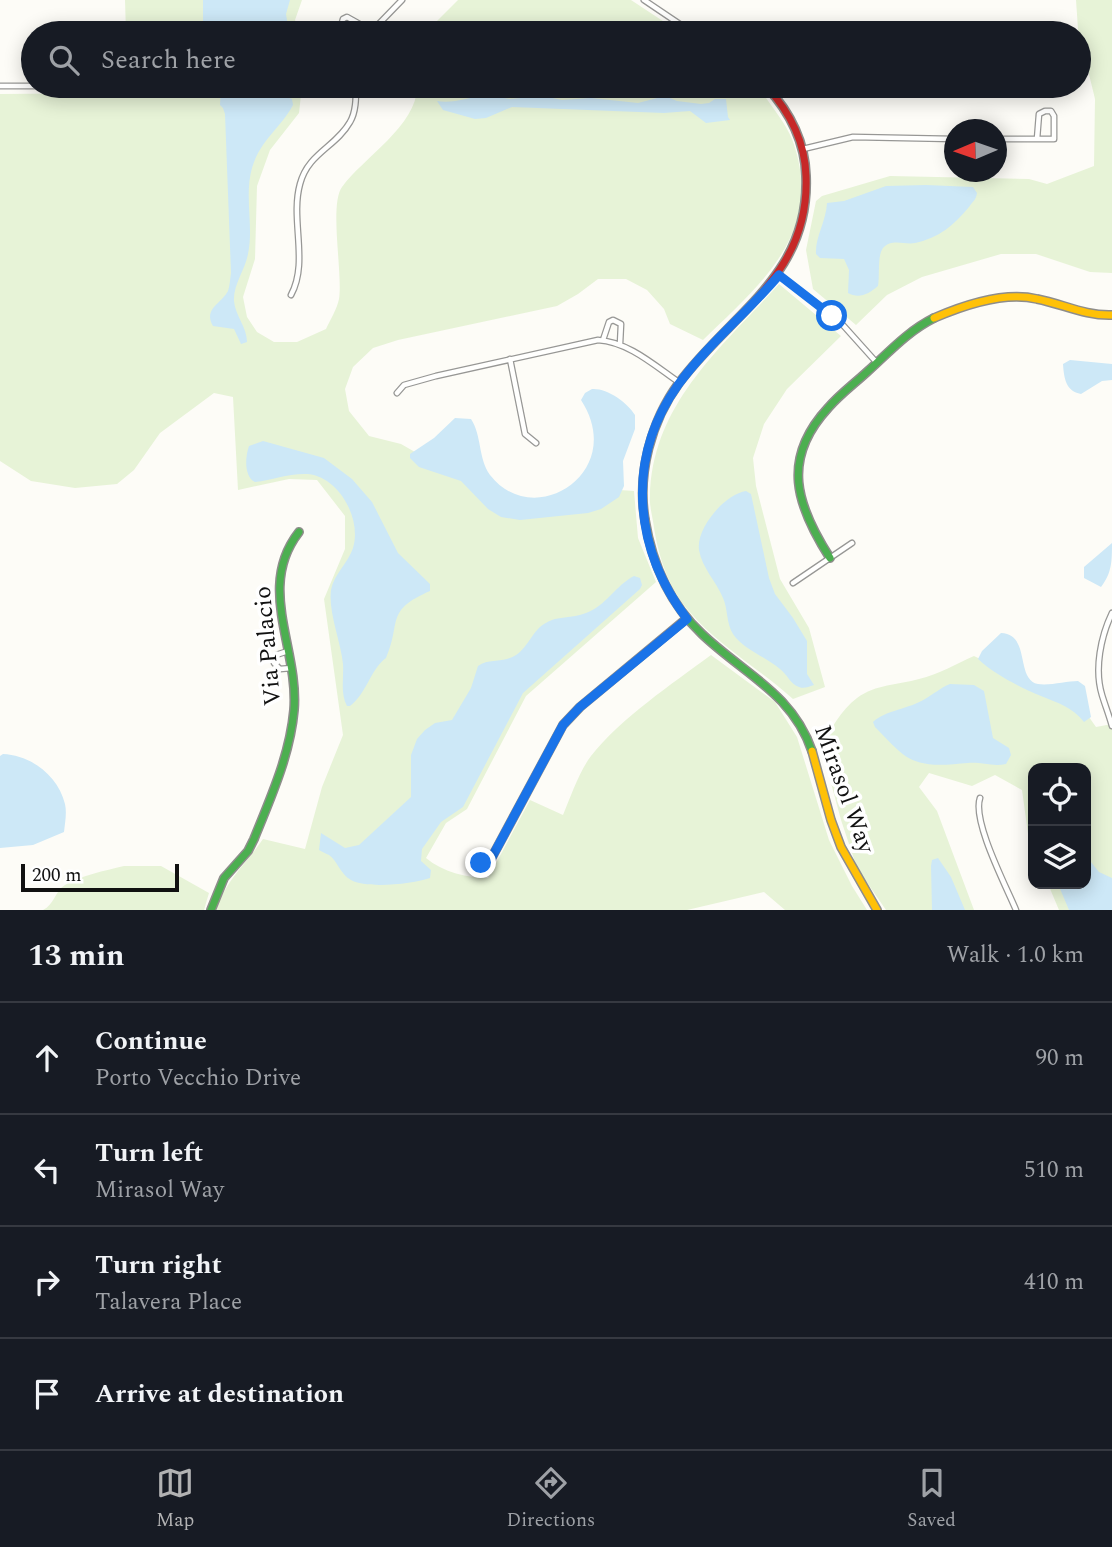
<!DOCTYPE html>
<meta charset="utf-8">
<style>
:root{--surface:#171b24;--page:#242831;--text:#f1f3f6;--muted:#9ea1a6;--line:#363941;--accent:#b2b2b3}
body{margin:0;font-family:Spectral,serif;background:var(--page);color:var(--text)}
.controls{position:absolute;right:21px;bottom:21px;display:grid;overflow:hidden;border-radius:14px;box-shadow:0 4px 18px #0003}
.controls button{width:63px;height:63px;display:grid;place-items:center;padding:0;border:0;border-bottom:2px solid var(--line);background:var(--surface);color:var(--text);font:35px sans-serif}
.compass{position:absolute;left:944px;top:119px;width:63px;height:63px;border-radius:50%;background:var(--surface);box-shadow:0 4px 18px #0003;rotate:268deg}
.scale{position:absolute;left:21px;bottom:18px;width:158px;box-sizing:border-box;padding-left:7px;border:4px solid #111;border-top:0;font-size:19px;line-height:24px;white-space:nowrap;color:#111;-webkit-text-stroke:5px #fff;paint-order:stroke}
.stop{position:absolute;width:21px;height:21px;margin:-16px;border:5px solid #1a73e8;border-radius:50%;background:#fff}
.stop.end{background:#1a73e8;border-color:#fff;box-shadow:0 2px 7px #0008}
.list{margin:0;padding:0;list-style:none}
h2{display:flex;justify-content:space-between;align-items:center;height:91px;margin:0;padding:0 28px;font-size:30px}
h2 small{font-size:23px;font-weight:400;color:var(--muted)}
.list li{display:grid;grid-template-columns:46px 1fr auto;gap:21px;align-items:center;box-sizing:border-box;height:112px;padding:0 28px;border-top:2px solid var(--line)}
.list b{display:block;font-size:26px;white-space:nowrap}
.list p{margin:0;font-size:23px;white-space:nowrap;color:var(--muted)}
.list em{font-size:23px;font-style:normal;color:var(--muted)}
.icon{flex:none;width:38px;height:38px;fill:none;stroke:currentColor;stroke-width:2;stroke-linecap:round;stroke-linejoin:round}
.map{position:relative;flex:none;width:1112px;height:910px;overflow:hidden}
.search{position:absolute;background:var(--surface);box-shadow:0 4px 18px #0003;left:21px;right:21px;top:21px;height:77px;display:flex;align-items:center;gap:18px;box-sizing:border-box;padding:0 24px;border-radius:38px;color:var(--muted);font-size:26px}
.sheet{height:539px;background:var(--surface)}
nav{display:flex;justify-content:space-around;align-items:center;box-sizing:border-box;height:98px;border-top:2px solid var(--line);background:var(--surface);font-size:19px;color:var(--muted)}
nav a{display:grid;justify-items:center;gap:4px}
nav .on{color:var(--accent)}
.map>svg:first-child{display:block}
.green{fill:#e7f3d7}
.water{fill:#cde8f7}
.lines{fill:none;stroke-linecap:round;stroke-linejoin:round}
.street-casing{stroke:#979795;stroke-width:7}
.fast-casing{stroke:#8e8d8b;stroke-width:10}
.slow-casing{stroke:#8e8d8b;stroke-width:10}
.jam-casing{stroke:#8e8d8b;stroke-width:10}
.street{stroke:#fffffe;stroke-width:4.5}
.fast{stroke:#4caf50;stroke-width:7}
.slow{stroke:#ffc107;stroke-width:7}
.jam{stroke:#c62828;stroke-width:7}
.route{stroke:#1a73e8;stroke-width:9}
.labels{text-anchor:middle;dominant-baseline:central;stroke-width:7;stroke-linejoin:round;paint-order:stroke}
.street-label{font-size:24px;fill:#111;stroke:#fff}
</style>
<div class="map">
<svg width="1112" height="910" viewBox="0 0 1112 910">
<rect width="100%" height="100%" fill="#fdfcf7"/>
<path class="green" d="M125 0H302L295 20 300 33H126Z
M458 0H631L681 33H425Z
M1076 0H1112V273L1090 272 1036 254H1001L922 277 887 295 856 325 813 289 806 250 816 201 822 196 890 176 1029 179 1047 184 1094 166 1095 99 1078 29Z
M127 86H302L299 113 270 150 257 186 255 259 243 297 247 317 257 332 274 342H297L326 329C330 320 337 309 339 299 343 274 329 205 342 187 363 158 418 125 417 86H755L760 89C770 105 785 122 792 139 826 231 762 283 703 340L670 324 664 309 647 290 626 279H598L578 294 557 306 398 340 373 348 353 367 345 389 349 411 369 436 401 444 495 498 552 504 606 489 634 491 638 538 656 582 526 696 467 809 446 823 426 858C443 872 466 878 488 878L530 800 563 815C571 796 579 772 591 756 621 718 672 684 711 655L775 702 797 737 829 840 852 886 867 910H785L764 892 687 910H216C227 879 245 865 263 839L305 849 322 787 343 735 324 599 345 549V516L317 480 289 479 238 490 233 397 214 393 160 433 134 470 117 484 75 488 31 481 0 461V94L127 93Z
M779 284 841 336 787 389 764 424 753 458 756 486 780 579 809 628 825 687 793 699C759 668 718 646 688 610 668 586 659 558 654 528 653 518 649 506 650 496 652 404 721 348 779 284Z
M974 656 1084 710 1096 727 1112 724V910H1059L1048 884H1086V768H1033V851L1029 841 1022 790 995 775 972 786 929 773 919 787 937 811 974 910H886L857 868 841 820 821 746C831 729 841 710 857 698 876 684 898 685 919 679 939 674 956 664 974 656Z
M124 866H161L209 893 204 910H43C54 905 55 891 65 885 82 875 104 871 124 866Z"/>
<path class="water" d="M203 0H290L286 14 289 33H203Z
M228 86C235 87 237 91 244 93 259 99 276 92 292 99L293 105C281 128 260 140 252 168 244 196 254 226 248 254 245 270 233 285 234 301 235 315 247 327 247 342L241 344 234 329 213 326C203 309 221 304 228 291 230 285 230 279 231 273L225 114 223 108 220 105 221 88Z
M486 95 510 99 543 96 562 100 591 98 638 103 665 96 677 101 701 104 709 103 715 99H726L728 117 730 120 706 123 690 111 664 113 512 107 486 118 475 119 443 110 437 101C453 104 470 97 486 95Z
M926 185 973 187 977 193C976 200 973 201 969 207 954 225 939 238 915 243 904 245 892 238 883 248 877 256 880 276 878 286 869 294 859 299 848 293L849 270 844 259 820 258 816 254C815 237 826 222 827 203L844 201 886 186Z
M1070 360 1112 364V380L1102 381 1081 394C1066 391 1064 379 1063 364Z
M592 389C607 388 627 402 635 415V429L623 461 624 486 619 497 601 509 588 513 520 520 501 517 488 509 461 481 419 467 410 458V454L434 438 455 418 471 419C482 436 478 458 490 475 534 532 628 472 581 400L585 393Z
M263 441 324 458 352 479 372 502 398 553 430 584V591C384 611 402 622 386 658 370 670 367 693 350 706H347C340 693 344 678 343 664 341 642 328 612 331 590 334 574 348 563 353 548 362 519 339 477 308 474 289 473 273 480 255 482 244 477 245 457 249 446Z
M746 491 751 494 769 578 775 594 793 618 807 641V674L814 685C808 687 804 689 799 687 791 685 787 674 780 669 766 657 743 649 733 634 726 623 728 609 723 598 716 581 702 568 699 550 696 528 725 494 746 491Z
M1112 543C1112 561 1112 573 1101 587L1084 578V567Z
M634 576 640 578 642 585 640 589 523 693 463 807 441 822 422 849 421 861 431 870 430 878C414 884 366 889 351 880 340 874 337 860 329 855 325 853 322 852 319 850L321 833 345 848 359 845 411 797V755L417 739 425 730 435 723 452 720 471 688 478 666C488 659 499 662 510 658 527 652 530 633 544 624 557 615 572 619 586 613 606 606 616 585 634 576Z
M1001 633C1031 634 1015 679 1038 684 1049 686 1067 681 1078 681L1085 686 1091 717 1084 722C1072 707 1058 703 1041 696 1020 687 995 675 978 659L982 651Z
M950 684 974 685 984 691 993 738 1009 748 1011 755 1006 764C993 767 982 762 968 763 943 765 919 769 899 751 890 743 883 735 875 727L873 722C886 710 909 709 925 699 934 694 940 688 950 684Z
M3 754C30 755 58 775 65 804 67 813 65 823 64 832L33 845 0 848V756Z
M1086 856 1099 872 1112 878V910H1069L1058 884H1086Z
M938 858 951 877 965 910H932L931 866 932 860Z"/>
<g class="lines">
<defs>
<path id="street" d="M644 0 693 33
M347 33 341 26 343 19 347 17 372 31
M370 33 402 0
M0 86H124
M996 139H1054V116L1051 111H1045L1039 114 1037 139
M803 149 853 137 954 139
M779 275 842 324 877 363
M291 295C309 262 290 220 300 184 308 153 336 147 350 122 356 112 356 98 356 86
M603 340 609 322 613 320 621 324 620 344
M510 359 525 434 536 443
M397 393 404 385 436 376 598 340C629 342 655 366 680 383
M793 583 852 543
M1112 613C1101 636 1094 669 1102 695 1105 705 1109 715 1112 726
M288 651 276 655 274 663 280 669 292 668
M980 798C972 821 1006 886 1016 910"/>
<path id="fast" d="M645 520C652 563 670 604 702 634 744 674 792 693 812 751
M830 558C796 505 781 459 828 408 840 394 854 384 868 371 889 352 908 331 934 318
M211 910 224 878 248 851 254 839C271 797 290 755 294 710 299 648 256 587 299 532"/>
<path id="slow" d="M934 318C964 305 1004 291 1037 299 1063 304 1085 316 1112 315
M812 751 831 820 841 847 877 910"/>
<path id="jam" d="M645 520C637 474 651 421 679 383 731 313 810 276 806 176 805 141 790 112 766 86
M481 863 491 859 563 725 580 707 686 619"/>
</defs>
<use href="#street" class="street-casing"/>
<use href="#fast" class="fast-casing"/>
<use href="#slow" class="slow-casing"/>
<use href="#jam" class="jam-casing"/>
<use href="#street" class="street"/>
<use href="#fast" class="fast"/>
<use href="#slow" class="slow"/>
<use href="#jam" class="jam"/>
</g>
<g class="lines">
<path class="route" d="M481 863 491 859 563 725 580 707 687 619C634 549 625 459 678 385 707 345 747 313 779 275L832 316"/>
</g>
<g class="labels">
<g class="street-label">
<text transform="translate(268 646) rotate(-95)">Via Palacio</text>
<text transform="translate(844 789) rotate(70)">Mirasol Way</text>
</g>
</g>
</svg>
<div class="controls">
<button><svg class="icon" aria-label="locate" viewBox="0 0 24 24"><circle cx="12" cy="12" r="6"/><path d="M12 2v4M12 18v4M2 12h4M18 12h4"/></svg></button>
<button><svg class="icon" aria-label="layers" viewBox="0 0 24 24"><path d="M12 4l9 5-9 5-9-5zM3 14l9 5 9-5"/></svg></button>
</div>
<svg class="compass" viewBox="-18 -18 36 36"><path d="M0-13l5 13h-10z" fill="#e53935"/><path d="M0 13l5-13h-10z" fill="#9ea1a6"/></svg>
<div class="scale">200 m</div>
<div class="stop" style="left:832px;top:316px"></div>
<div class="stop end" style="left:481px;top:863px"></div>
<div class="search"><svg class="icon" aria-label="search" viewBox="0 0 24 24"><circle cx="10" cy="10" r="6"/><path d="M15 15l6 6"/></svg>Search here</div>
</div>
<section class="sheet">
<h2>13 min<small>Walk · 1.0 km</small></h2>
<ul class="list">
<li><svg class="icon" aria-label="ahead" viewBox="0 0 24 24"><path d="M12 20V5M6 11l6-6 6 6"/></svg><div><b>Continue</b><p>Porto Vecchio Drive</p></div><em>90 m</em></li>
<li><svg class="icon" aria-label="left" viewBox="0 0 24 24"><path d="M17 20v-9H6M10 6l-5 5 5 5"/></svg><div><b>Turn left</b><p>Mirasol Way</p></div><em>510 m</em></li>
<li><svg class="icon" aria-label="right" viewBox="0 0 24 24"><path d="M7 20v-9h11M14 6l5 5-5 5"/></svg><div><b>Turn right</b><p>Talavera Place</p></div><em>410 m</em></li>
<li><svg class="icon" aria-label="arrive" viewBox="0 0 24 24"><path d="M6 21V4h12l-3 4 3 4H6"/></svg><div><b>Arrive at destination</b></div></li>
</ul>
</section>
<nav>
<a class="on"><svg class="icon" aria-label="map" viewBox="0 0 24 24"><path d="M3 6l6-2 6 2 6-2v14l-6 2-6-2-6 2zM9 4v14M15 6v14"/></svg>Map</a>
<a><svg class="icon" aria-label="directions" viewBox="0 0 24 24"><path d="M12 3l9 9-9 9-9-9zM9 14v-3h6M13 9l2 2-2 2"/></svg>Directions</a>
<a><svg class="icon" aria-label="saved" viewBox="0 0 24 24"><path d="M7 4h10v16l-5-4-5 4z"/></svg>Saved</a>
</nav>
